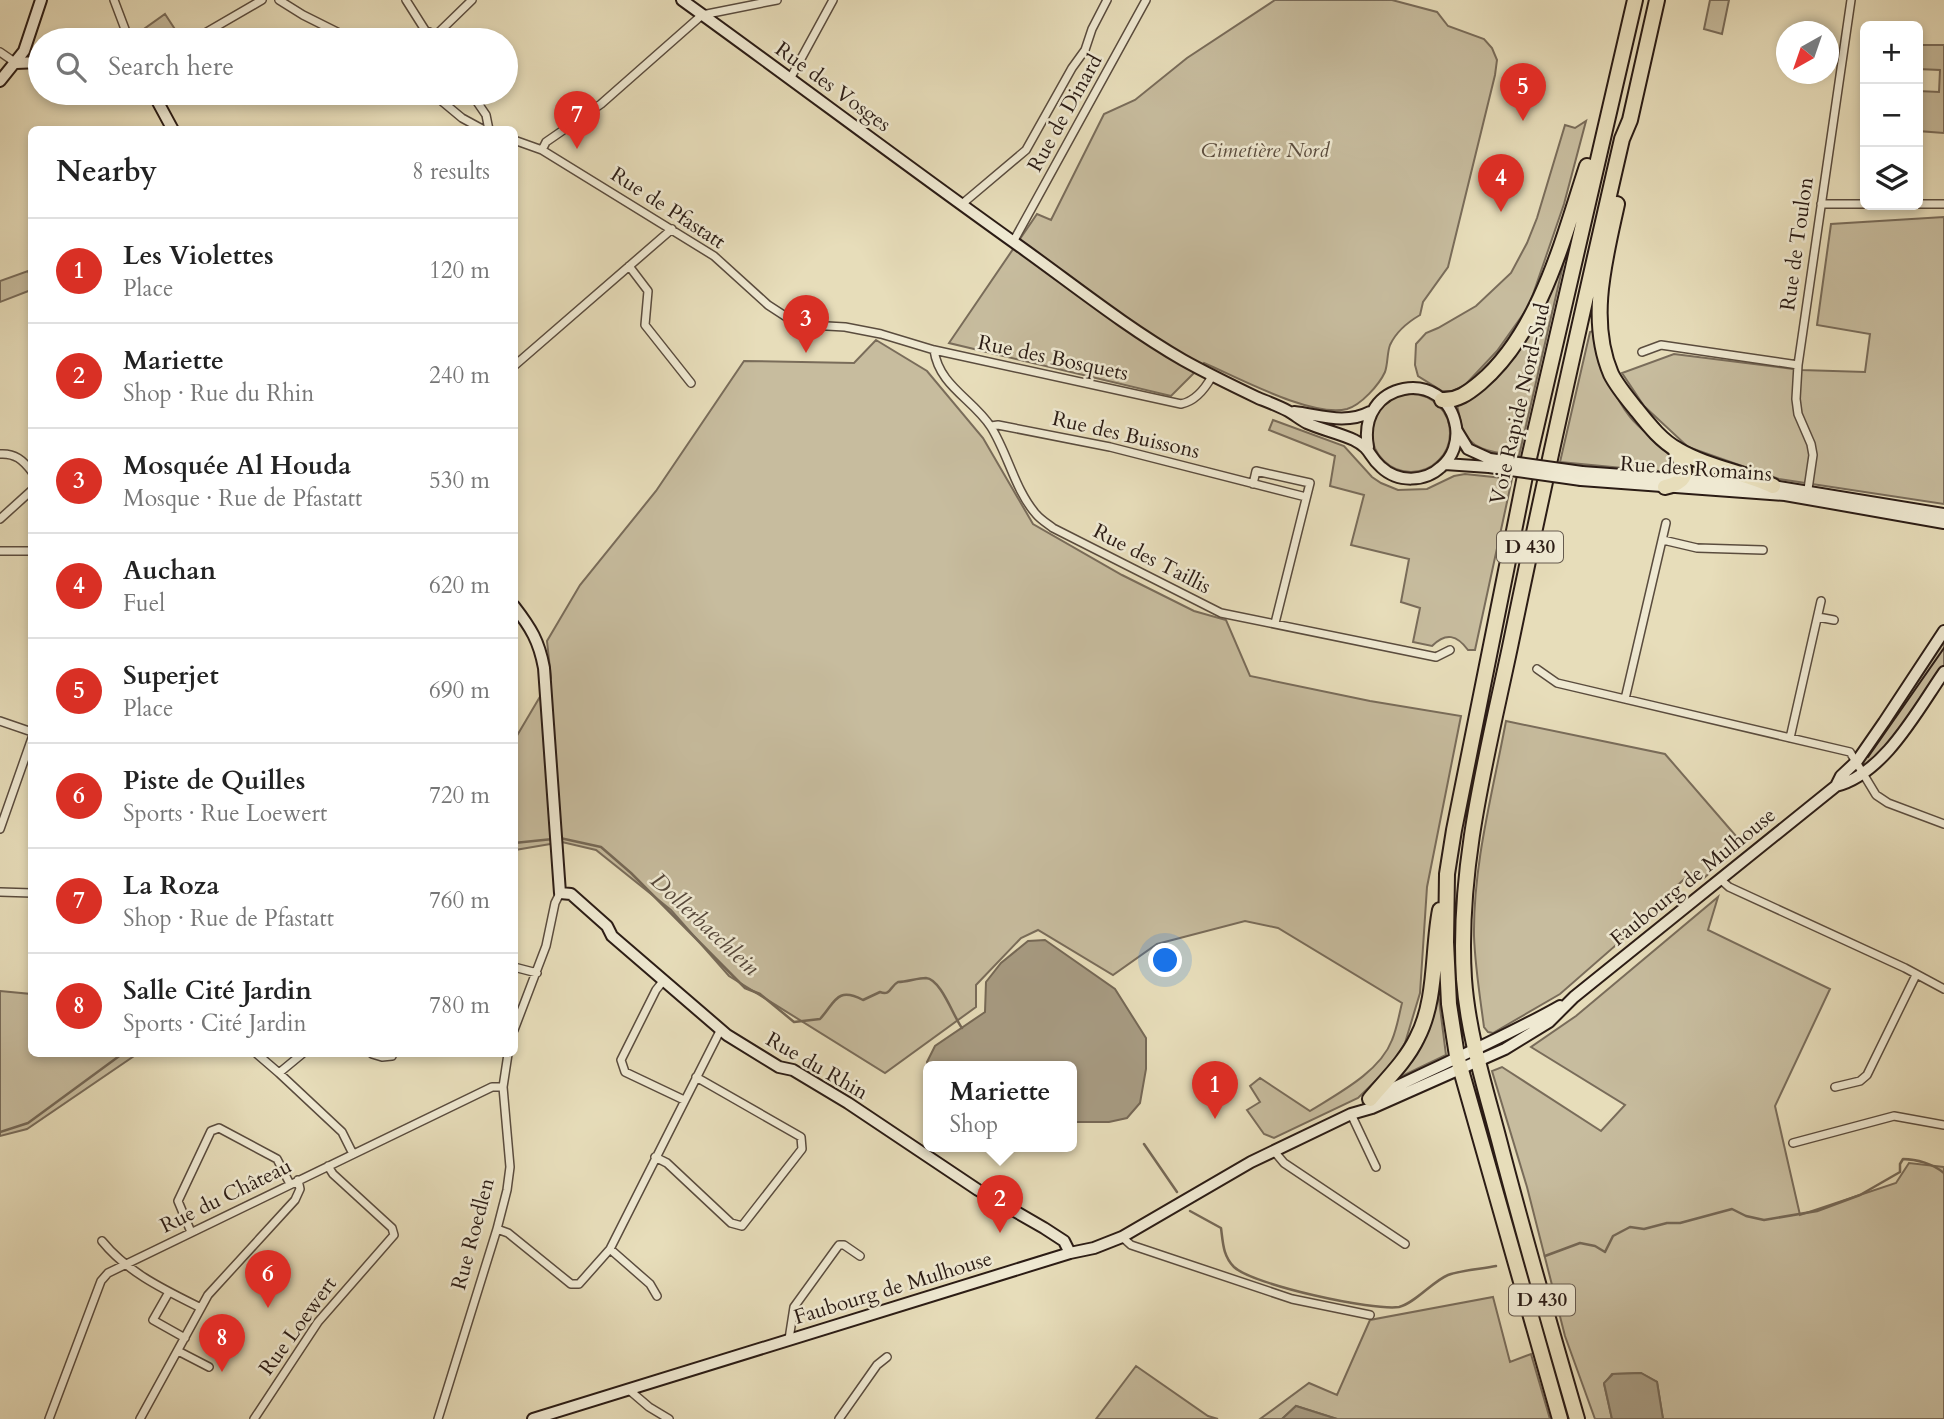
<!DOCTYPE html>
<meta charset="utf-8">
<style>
:root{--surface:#fff;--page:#f2f2f2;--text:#222;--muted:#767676;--line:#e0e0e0;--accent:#d93025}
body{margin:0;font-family:Cardo,serif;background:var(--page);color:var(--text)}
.controls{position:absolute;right:21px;top:21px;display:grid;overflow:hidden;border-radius:10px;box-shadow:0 4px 10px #0003}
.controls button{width:63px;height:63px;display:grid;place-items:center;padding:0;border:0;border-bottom:2px solid var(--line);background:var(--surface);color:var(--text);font:35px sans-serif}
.compass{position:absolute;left:1776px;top:21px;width:63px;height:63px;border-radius:50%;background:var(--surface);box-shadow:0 4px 10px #0003;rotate:220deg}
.you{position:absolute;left:1166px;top:961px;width:24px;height:24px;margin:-18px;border:5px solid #fff;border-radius:50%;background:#1a73e8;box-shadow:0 0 0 10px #1a73e833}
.badge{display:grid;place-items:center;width:46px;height:46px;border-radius:50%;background:var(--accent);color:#fff;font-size:23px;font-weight:700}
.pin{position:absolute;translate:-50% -58px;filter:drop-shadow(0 2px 4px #0008)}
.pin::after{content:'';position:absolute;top:37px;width:24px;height:21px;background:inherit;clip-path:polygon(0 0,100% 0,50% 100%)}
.popup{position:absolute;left:923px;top:1061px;width:154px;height:91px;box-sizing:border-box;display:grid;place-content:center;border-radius:10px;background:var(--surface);filter:drop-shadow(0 2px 5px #0005);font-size:23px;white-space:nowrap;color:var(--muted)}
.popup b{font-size:26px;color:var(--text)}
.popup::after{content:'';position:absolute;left:50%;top:100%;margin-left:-14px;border:14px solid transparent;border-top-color:var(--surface)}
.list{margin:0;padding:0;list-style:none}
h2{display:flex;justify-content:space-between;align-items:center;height:91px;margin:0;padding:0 28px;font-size:30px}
h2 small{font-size:23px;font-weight:400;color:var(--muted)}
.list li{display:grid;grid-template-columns:46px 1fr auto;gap:21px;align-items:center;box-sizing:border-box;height:105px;padding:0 28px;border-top:2px solid var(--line)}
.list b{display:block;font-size:26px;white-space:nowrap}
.list p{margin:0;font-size:23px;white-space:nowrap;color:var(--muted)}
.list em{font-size:23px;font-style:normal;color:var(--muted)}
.icon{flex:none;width:38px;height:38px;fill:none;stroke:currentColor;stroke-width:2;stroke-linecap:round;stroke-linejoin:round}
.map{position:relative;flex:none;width:1944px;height:1419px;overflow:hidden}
.search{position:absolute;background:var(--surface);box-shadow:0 4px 10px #0003;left:28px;top:28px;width:490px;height:77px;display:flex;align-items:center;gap:18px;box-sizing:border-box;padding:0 24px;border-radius:38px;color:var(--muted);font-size:26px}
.panel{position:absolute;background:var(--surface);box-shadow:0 4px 10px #0003;left:28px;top:126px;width:490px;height:931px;border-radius:10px}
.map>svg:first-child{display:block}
.green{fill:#c7bc9e;stroke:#796c5a;stroke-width:2}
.water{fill:#a79b82;stroke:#756856;stroke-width:2}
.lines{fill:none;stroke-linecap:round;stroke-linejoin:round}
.stream{stroke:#756856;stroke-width:2.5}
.street-casing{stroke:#5a4c3e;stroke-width:10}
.secondary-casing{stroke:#2b1c15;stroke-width:14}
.highway-casing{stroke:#2b1c15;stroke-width:18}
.street{stroke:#efe9d2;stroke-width:7}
.secondary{stroke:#efe9d2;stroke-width:10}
.highway{stroke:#e7ddba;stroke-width:14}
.tram{stroke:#2b1c15;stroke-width:2}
.secondary-bridge-casing{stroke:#2b1c15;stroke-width:14;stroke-linecap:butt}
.secondary-bridge{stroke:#efe9d2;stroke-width:10}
.labels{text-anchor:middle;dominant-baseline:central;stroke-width:5;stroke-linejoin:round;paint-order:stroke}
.shield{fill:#efe9d2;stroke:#665a4e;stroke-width:2}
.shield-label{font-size:19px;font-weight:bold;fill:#2b1c15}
.street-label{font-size:21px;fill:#2b1c15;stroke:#efe9d2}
.park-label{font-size:21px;font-style:italic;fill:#5a4c3e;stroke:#efe9d2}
.water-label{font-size:23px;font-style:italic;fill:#56483b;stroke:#efe9d2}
</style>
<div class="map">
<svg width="1944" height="1419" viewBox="0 0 1944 1419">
<rect width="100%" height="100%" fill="#e7ddba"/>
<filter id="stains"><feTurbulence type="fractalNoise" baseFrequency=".00286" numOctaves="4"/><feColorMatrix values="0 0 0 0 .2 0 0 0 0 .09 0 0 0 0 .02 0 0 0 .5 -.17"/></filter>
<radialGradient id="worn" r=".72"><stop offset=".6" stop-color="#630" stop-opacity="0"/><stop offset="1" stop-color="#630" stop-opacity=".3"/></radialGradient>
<path class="green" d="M1275 0H1392L1437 12 1448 26 1484 39 1492 48 1497 60 1495 75 1448 267 1423 302 1420 315C1408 322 1396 332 1390 345 1387 353 1388 363 1385 372 1379 385 1361 405 1347 409 1312 418 1237 377 1204 363L1171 396 949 343 1037 214 1051 220 1104 114 1135 100 1187 58Z
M1710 0H1729L1722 34 1704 29Z
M165 14 182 40H139L137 34Z
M1918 45H1944V133L1918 131V91L1939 92 1940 70 1918 69Z
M1586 121 1564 204 1529 306 1497 351 1465 385 1453 391H1442L1418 376 1415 365 1416 344 1426 333 1438 328 1476 306 1511 273 1527 243 1537 218 1565 125 1575 128Z
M1944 217V504L1779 479 1688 447 1644 406 1622 373 1674 354 1801 370 1865 372 1870 334 1817 325 1831 224Z
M1567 248 1519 456C1498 453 1469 452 1462 427 1460 420 1459 413 1457 405L1476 396 1494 377Z
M28 271 31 279V290L0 302V281Z
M1593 331C1603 362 1610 392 1630 417 1645 436 1671 448 1677 470L1675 473 1560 462 1590 332Z
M876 340 927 371 983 438 1033 524 1122 575 1194 611 1226 620 1250 676 1370 701 1461 716 1427 887 1420 993 1405 1043 1393 1064 1358 1098 1274 1138 1264 1134 1247 1110 1260 1102 1250 1086 1260 1078 1310 1111C1337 1094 1380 1072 1392 1040 1397 1028 1399 1015 1402 1003L1278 928 1245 921 1157 944 1113 975 1038 930 1021 938 976 985V1007L885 1073 729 976 671 910 596 850 562 842 515 850V739L551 678 547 641 580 585 656 491 744 361 854 363Z
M1372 433a39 39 0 1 1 78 0a39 39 0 1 1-78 0Z
M1273 420 1344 446 1372 477 1381 483 1398 490 1427 489 1454 476 1465 474 1512 479 1475 650H1468C1457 635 1446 632 1432 646L1413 642 1420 608 1401 602 1409 559 1351 545 1364 495 1330 486 1335 456 1269 430Z
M1940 644H1944V666L1902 727 1883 751 1866 766 1862 761 1898 711Z
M1506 721 1665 754 1742 843 1704 878 1699 872 1691 873 1627 931 1623 939 1560 994 1493 1033 1488 1032 1484 1027C1480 997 1475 966 1474 936 1473 864 1493 791 1506 721Z
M1718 897 1708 930 1830 989 1775 1106 1800 1215 1896 1183 1909 1163 1944 1167V1419H1663L1657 1382 1641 1373 1612 1374 1604 1384 1612 1419H1595L1565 1336 1527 1187 1492 1071 1502 1067 1601 1131 1625 1105 1531 1047 1576 1016Z
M1437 984 1446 1055 1396 1079Z
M0 991 31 994 32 1054H137L27 1129 0 1136Z
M1493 1297 1510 1362 1531 1354 1550 1419H1337L1296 1406 1282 1419H1260L1309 1383 1337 1395 1370 1320Z
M1136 1366 1208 1416 1218 1419H1096Z"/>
<path class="water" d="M1045 940 1115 989 1146 1038V1069L1140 1103 1127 1118 1109 1122H1072V1067L928 1068 927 1062 935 1046 985 1012 986 982 1001 963 1028 941Z
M1641 1373 1657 1382 1663 1419H1612L1604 1383 1613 1374Z
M1296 1406 1337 1419H1282Z"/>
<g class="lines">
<path class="stream" d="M560 838 601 847 631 873 745 988 760 994 794 1022 820 1019C835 1003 836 986 863 1000L880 992C891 996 890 986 898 982 907 982 917 978 926 978 941 979 954 1018 962 1028
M514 843 553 839
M0 1132 28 1123 122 1054
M1144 1144 1177 1192
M1190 1211 1221 1228C1223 1243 1223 1256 1234 1267 1253 1285 1373 1311 1399 1307 1414 1304 1433 1281 1448 1275 1462 1270 1481 1269 1496 1266
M1545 1256 1580 1243 1595 1246 1605 1252 1613 1236 1630 1227 1644 1229 1667 1223H1680L1732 1209 1746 1216 1764 1220 1817 1211 1860 1195 1900 1172V1164L1903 1159C1917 1159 1933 1164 1944 1173"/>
<defs>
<path id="street" d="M114 0 128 37 127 40
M279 0 303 15 353 40
M406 0 425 30 436 35
M436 35 472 0
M193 40 262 0
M0 52 16 63
M790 79 833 0
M432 93 462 118 484 130
M471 93 486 115 489 130
M514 140 542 150 714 256 768 305 788 318 809 325 845 327 881 334 934 350 1181 404C1196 401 1205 389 1212 376
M542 150 546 142 601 104 702 15 777 0
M962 204 1026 150 1072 68 1085 50 1092 29 1107 0
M1821 204H1865
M1918 204H1944
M1013 242 1146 0
M629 266 648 291 645 325 691 383
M934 350C939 386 973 399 991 427 1008 454 1015 490 1036 514 1041 520 1048 524 1053 528L1221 613 1436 657 1450 650
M1642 352 1661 345 1798 365
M514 366 672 229
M991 426 998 425 1110 447 1306 497
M0 454C15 453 23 460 32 472
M1253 484 1256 471 1310 483 1275 623
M1807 496 1813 455 1811 444 1798 414 1796 399 1798 365 1851 0
M0 519 32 490
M1663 540 1697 548 1763 550
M0 551H32
M1818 617 1834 620
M1537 669 1557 683 1850 752 1876 795 1888 803 1944 824
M1625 699 1666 523
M0 721 32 732
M1790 738 1821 601
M0 829 32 738
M1720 879 1729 887 1905 968 1944 989
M0 892 32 893
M514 967 537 973
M664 980 656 990 621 1060 625 1072 684 1100
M514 1030 546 946 555 903 560 893
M257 1054 279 1073
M302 1054 279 1073 342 1132 353 1154
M372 1054 382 1057 392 1056
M1835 1087 1860 1081 1867 1075 1916 975
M1351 1114 1376 1167
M1793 1143 1894 1116 1944 1125
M1274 1151 1284 1163 1405 1244
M655 1157 667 1163 731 1223 742 1226 802 1149 801 1137 696 1077
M497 1229 508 1233 571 1284H579L610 1249 721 1029
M191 1232 178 1201 211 1131 219 1128 277 1159 290 1184
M1122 1237 1131 1245 1292 1299 1370 1315
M102 1241C128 1273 165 1290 201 1308
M610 1249 650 1284 657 1296
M169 1292 153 1320 185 1338
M789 1339 794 1307 836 1249 839 1245H844L860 1256
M178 1351 209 1367
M628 1389 649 1407 669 1419
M49 1419 101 1281 108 1273 492 1087H503
M140 1419 208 1295 295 1200 300 1189 298 1180
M254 1419 318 1322 394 1235 392 1228 333 1174 328 1166
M438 1419 497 1229 507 1190 510 1167 503 1087 508 1054
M839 1419 877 1365 887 1357"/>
<path id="secondary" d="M682 0C793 80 903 163 1015 243 1070 282 1124 326 1183 360 1208 374 1233 386 1258 398 1268 402 1279 406 1288 411 1295 415 1301 420 1307 423 1323 430 1339 433 1354 440 1372 449 1368 456 1381 467 1398 483 1425 482 1441 467 1453 457 1458 442 1456 427 1446 366 1356 380 1368 447
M16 63 40 62
M0 81 24 51 41 0
M153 93 173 130
M1294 412C1320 415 1345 425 1370 412
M1457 431 1468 449 1490 459
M1445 464 1489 467
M1582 472 1773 486 1944 514
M1581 480 1785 495 1944 523
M514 606C531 628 539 641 544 668L560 893 571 894 607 926 612 936 727 1035 779 1067 793 1070 848 1103 978 1190 1044 1228 1064 1241 1070 1253
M1836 786 1841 776 1857 761 1884 722 1944 631
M1373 1098C1435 1067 1500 1040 1560 1006
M533 1419 1070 1253 1094 1248 1122 1237 1251 1162 1351 1114 1372 1108 1505 1049 1549 1022 1574 997 1836 786C1884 774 1917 711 1944 672"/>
<path id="highway" d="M1617 204C1605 259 1588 320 1611 374 1617 386 1627 398 1636 409 1648 424 1661 441 1678 450 1707 467 1742 472 1773 486
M1442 400C1457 401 1468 393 1480 383 1540 332 1563 239 1587 166
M1665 487C1692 481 1686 469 1675 449
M1370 1099C1386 1080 1406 1061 1417 1038 1437 1000 1432 951 1440 910
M1560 1419 1457 1056 1449 1004 1446 942 1447 874 1454 830 1526 471 1635 0
M1577 1419C1550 1326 1523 1233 1499 1140 1485 1087 1468 1034 1464 979 1457 867 1487 756 1510 647 1545 477 1583 308 1622 139L1630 120 1657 0"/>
</defs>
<use href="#street" class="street-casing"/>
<use href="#secondary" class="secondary-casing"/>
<use href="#highway" class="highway-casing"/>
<use href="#street" class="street"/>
<use href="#secondary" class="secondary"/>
<use href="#highway" class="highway"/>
<path class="tram" d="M1868 757 1944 648"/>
<defs>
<path id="secondary-bridge" d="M1490 459 1582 472
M1489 467 1581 480"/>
</defs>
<use href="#secondary-bridge" class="secondary-bridge-casing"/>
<use href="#secondary-bridge" class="secondary-bridge"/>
</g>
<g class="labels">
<g class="shield">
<rect x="1497" y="531.5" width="66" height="31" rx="5"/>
<rect x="1509" y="1284.5" width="66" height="31" rx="5"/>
</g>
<g class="shield-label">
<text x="1530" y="547">D 430</text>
<text x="1542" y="1300">D 430</text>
</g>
<g class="street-label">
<text transform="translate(833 87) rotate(36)">Rue des Vosges</text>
<text transform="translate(1065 113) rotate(-61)">Rue de Dinard</text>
<text transform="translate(668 208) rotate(33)">Rue de Pfastatt</text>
<text transform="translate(1797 244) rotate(-82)">Rue de Toulon</text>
<text transform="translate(1053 358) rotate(12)">Rue des Bosquets</text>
<text transform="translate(1520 404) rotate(-77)">Voie Rapide Nord-Sud</text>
<text transform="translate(1126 435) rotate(13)">Rue des Buissons</text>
<text transform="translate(1696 469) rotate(4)">Rue des Romains</text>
<text transform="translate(1152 559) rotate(27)">Rue des Taillis</text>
<text transform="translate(1693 877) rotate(-39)">Faubourg de Mulhouse</text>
<text transform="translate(817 1066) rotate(30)">Rue du Rhin</text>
<text transform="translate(226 1196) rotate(-26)">Rue du Château</text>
<text transform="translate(473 1234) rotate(-75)">Rue Roedlen</text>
<text transform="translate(893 1288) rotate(-17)">Faubourg de Mulhouse</text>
<text transform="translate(298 1326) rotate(-54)">Rue Loewert</text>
</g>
<g class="park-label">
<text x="1265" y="150">Cimetière Nord</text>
</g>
<g class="water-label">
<text transform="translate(705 924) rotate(43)">Dollerbaechlein</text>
</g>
</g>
<rect width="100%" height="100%" filter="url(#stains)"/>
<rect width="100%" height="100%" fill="url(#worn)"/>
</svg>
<div class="controls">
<button>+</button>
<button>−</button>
<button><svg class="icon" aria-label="layers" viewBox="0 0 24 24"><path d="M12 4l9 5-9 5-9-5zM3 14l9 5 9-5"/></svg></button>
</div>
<svg class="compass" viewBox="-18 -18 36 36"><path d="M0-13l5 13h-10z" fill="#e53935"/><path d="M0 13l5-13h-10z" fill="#767676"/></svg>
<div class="you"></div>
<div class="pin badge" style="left:1215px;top:1119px">1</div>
<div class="pin badge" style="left:1000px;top:1233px">2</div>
<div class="popup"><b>Mariette</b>Shop</div>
<div class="pin badge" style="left:806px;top:353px">3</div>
<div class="pin badge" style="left:1501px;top:212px">4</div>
<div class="pin badge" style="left:1523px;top:121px">5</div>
<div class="pin badge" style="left:268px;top:1308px">6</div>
<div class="pin badge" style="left:577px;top:149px">7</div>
<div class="pin badge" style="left:222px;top:1372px">8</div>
<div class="search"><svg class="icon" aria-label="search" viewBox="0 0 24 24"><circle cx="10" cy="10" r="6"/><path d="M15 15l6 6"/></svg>Search here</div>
<section class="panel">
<h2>Nearby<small>8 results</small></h2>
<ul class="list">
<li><span class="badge">1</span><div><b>Les Violettes</b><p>Place</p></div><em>120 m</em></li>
<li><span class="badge">2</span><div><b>Mariette</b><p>Shop · Rue du Rhin</p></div><em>240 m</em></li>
<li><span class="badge">3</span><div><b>Mosquée Al Houda</b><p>Mosque · Rue de Pfastatt</p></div><em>530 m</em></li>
<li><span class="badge">4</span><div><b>Auchan</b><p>Fuel</p></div><em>620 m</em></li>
<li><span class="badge">5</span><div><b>Superjet</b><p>Place</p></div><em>690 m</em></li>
<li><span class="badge">6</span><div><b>Piste de Quilles</b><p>Sports · Rue Loewert</p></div><em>720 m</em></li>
<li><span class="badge">7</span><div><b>La Roza</b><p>Shop · Rue de Pfastatt</p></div><em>760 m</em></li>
<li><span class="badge">8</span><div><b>Salle Cité Jardin</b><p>Sports · Cité Jardin</p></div><em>780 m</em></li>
</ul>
</section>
</div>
